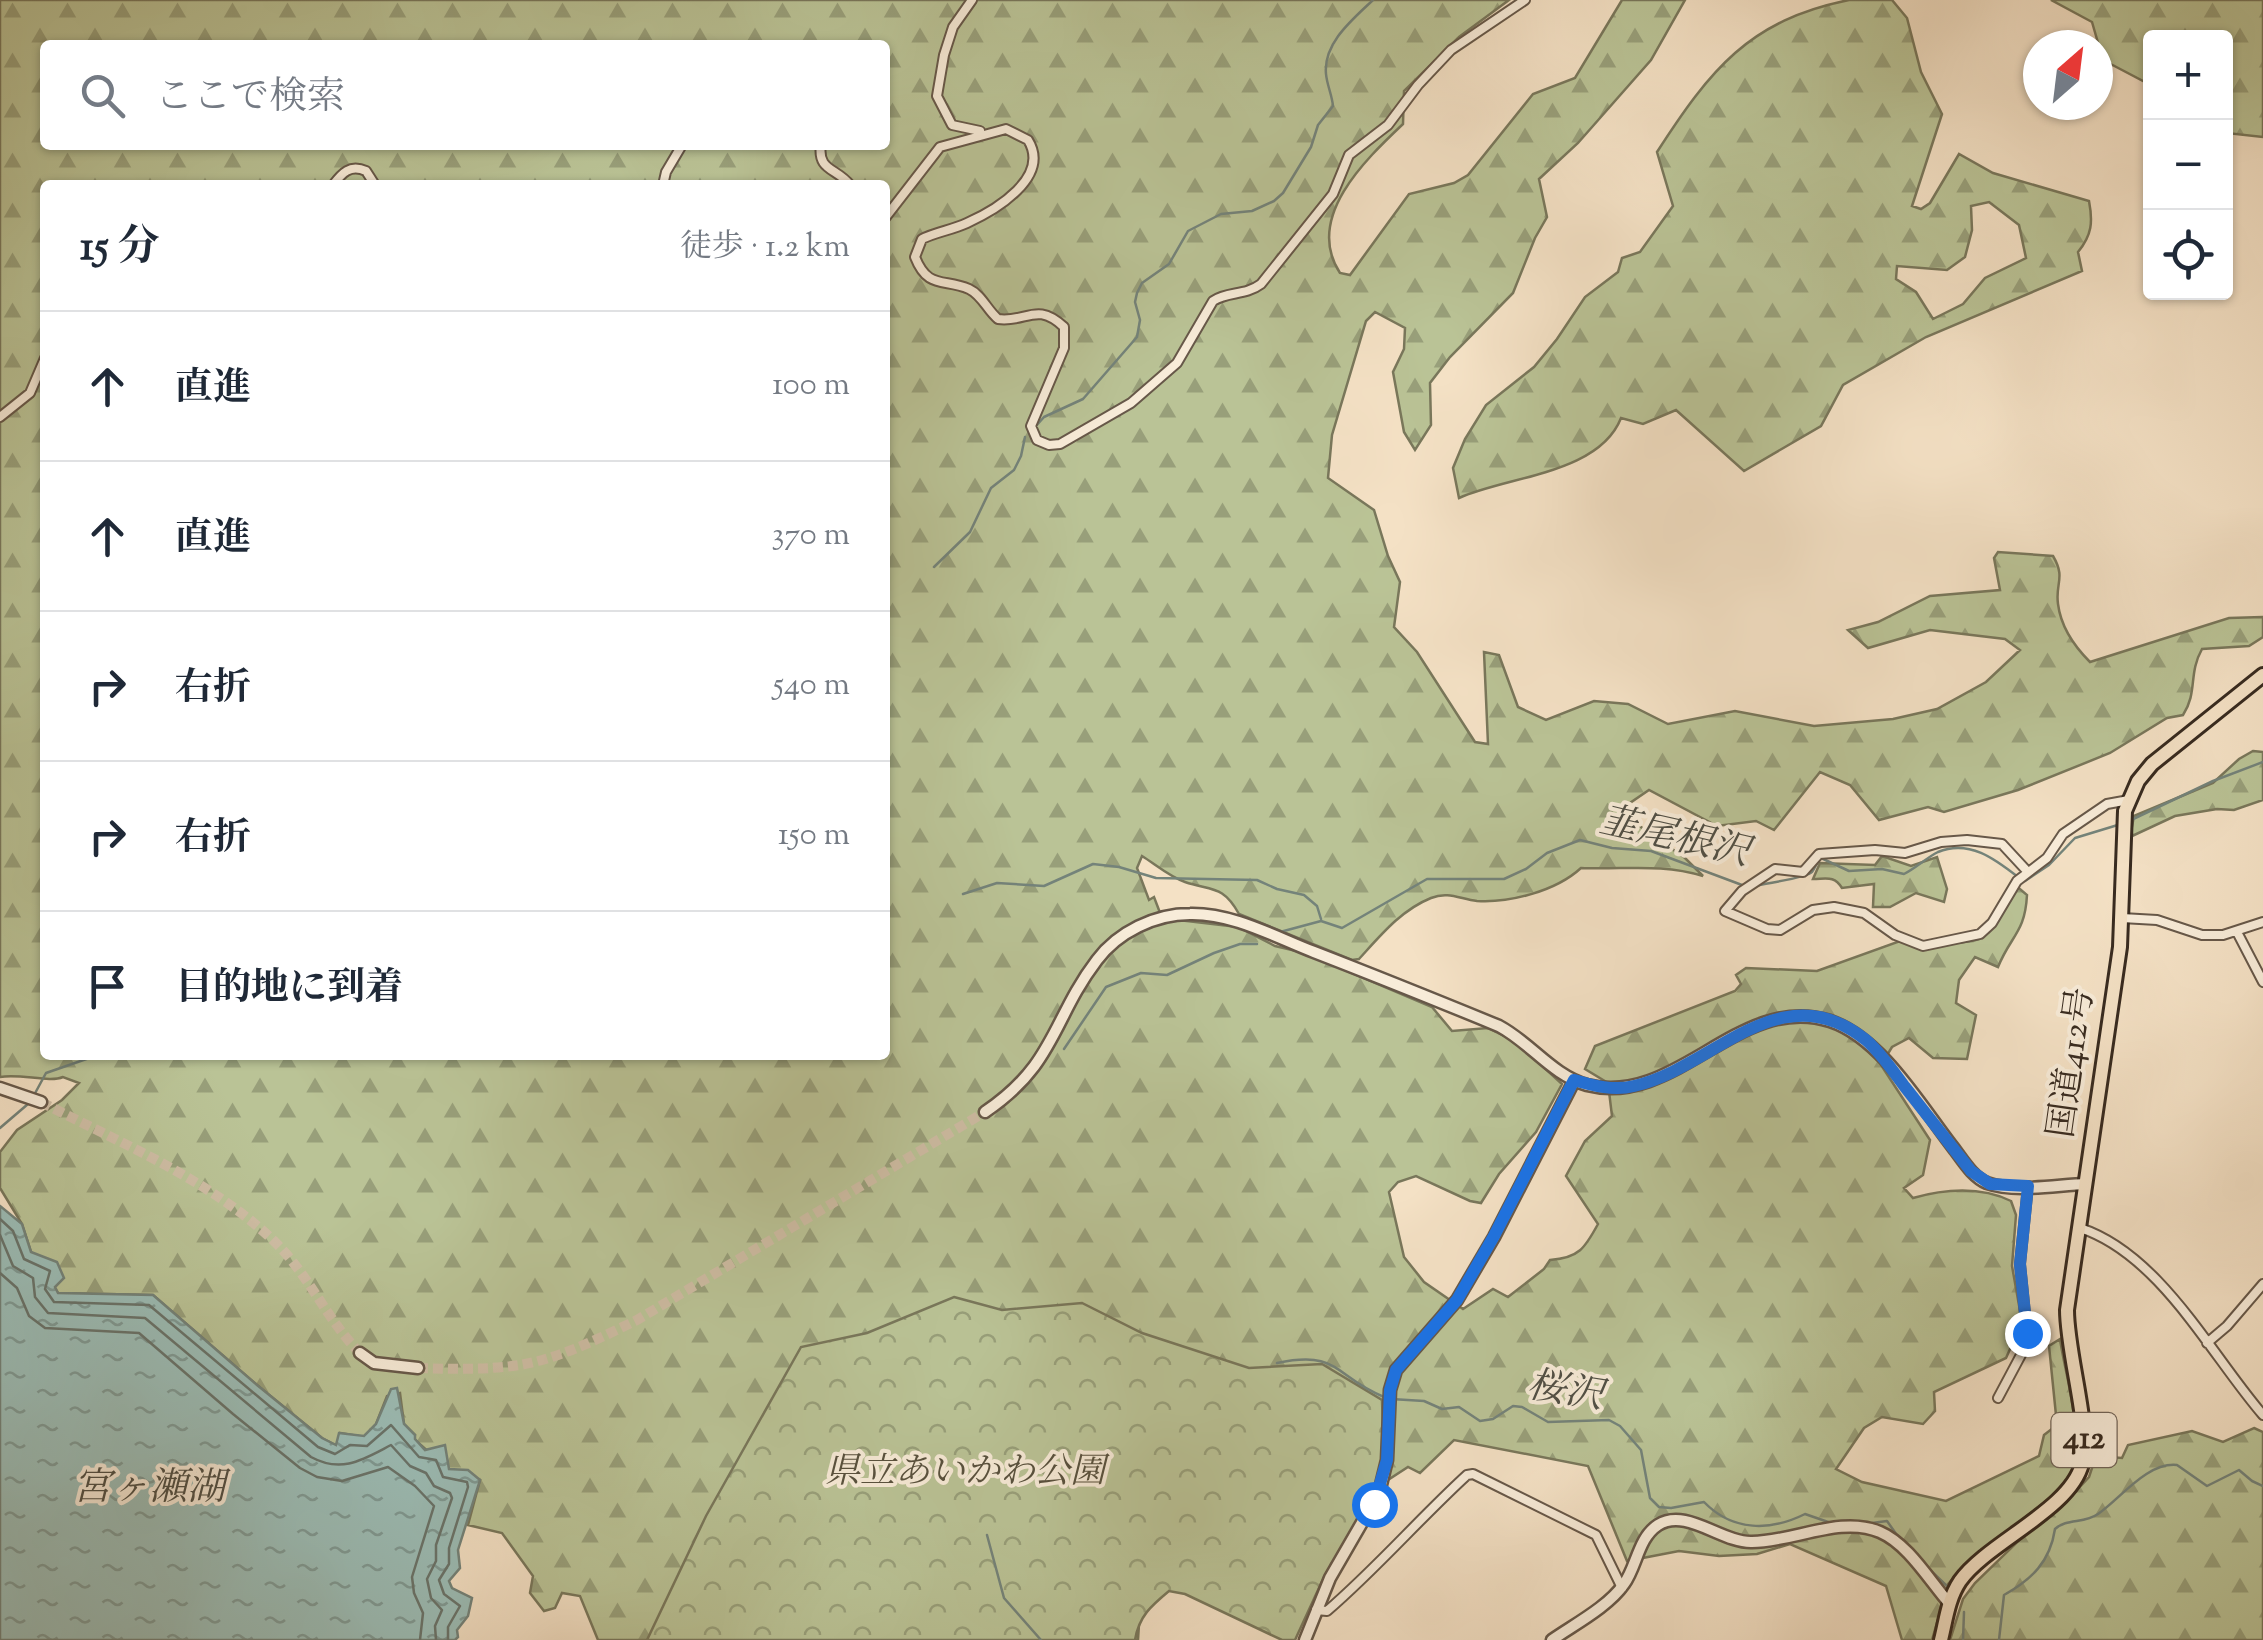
<!DOCTYPE html>
<html lang="ja">
<meta charset="utf-8">
<style>
:root{--surface:#fff;--page:#f6f6f7;--text:#1f2937;--muted:#747a83;--line:#e0e1e3}
body{margin:0;font-family:"Sorts Mill Goudy","Noto Serif JP",serif;background:var(--page);color:var(--text)}
.controls{position:absolute;right:30px;top:30px;display:grid;overflow:hidden;border-radius:10px;box-shadow:0 2px 8px #0004}
.controls button{width:90px;height:90px;display:grid;place-items:center;padding:0;border:0;border-bottom:2px solid var(--line);background:var(--surface);color:var(--text);font:50px sans-serif}
.compass{position:absolute;left:2023px;top:30px;width:90px;height:90px;border-radius:50%;background:var(--surface);box-shadow:0 2px 8px #0004;rotate:28deg}
.stop{position:absolute;width:30px;height:30px;margin:-22px;border:8px solid #1a73e8;border-radius:50%;background:#fff}
.stop.end{background:#1a73e8;border-color:#fff;box-shadow:0 2px 10px #0008}
.list{margin:0;padding:0;list-style:none}
h2{display:flex;justify-content:space-between;align-items:center;height:130px;margin:0;padding:0 40px;font-size:42px}
h2 small{font-size:32px;font-weight:400;color:var(--muted)}
.list li{display:grid;grid-template-columns:65px 1fr auto;gap:30px;align-items:center;box-sizing:border-box;height:150px;padding:0 40px;border-top:2px solid var(--line)}
.list b{display:block;font-size:38px;white-space:nowrap}
.list em{font-size:32px;font-style:normal;color:var(--muted)}
.icon{flex:none;width:55px;height:55px;fill:none;stroke:currentColor;stroke-width:2;stroke-linecap:round;stroke-linejoin:round}
.map{position:relative;flex:none;width:2263px;height:1640px;overflow:hidden}
.search{position:absolute;background:var(--surface);box-shadow:0 2px 8px #0004;left:40px;top:40px;width:850px;height:110px;display:flex;align-items:center;gap:25px;box-sizing:border-box;padding:0 35px;border-radius:10px;color:var(--muted);font-size:38px}
.panel{position:absolute;background:var(--surface);box-shadow:0 2px 8px #0004;left:40px;top:180px;width:850px;height:880px;border-radius:10px}
.map>svg:first-child{display:block}
.forest{fill:url(#forest-firs);stroke:#79775b;stroke-width:2.5;fill-rule:evenodd}
.park{fill:url(#park-crowns);stroke:#79775b;stroke-width:2.5}
.water{fill:url(#water-ripples);stroke:#74837a;stroke-width:2.5}
.lines{fill:none;stroke-linecap:round;stroke-linejoin:round}
.shore{stroke:#6a746b;stroke-width:2.5}
.stream{stroke:#74837a;stroke-width:2.5}
.tertiary-tunnel{stroke:#cebda4;stroke-width:10;stroke-dasharray:10 5;stroke-linecap:butt}
.minor-casing{stroke:#675849;stroke-width:12}
.tertiary-casing{stroke:#675849;stroke-width:15}
.trunk-casing{stroke:#382b20;stroke-width:18}
.minor{stroke:#f8ecd9;stroke-width:8}
.tertiary{stroke:#f8ecd9;stroke-width:10}
.trunk{stroke:#f4e1c5;stroke-width:12}
.route{stroke:#1a73e8;stroke-width:12}
.labels{text-anchor:middle;dominant-baseline:central;stroke-width:8;stroke-linejoin:round;paint-order:stroke}
.shield{fill:#f8ecd9;stroke:#726558;stroke-width:2.5}
.shield-label{font-size:32px;font-weight:bold;fill:#382b20}
.street-label{font-size:35px;fill:#382b20;stroke:#f8ecd9}
.park-label{font-size:35px;font-style:italic;fill:#58513e;stroke:#f8ecd9}
.water-label{font-size:38px;font-style:italic;fill:#515046;stroke:#f8ecd9}
</style>
<div class="map">
<svg width="2263" height="1640" viewBox="0 0 2263 1640">
<defs>
<pattern id="forest-firs" width="22" height="20" patternUnits="userSpaceOnUse" patternTransform="scale(2.5)"><rect width="22" height="20" fill="#bac396"/><path d="M5 1l3.5 6h-7zM16 11l3.5 6h-7z" fill="#989f7a"/></pattern>
<pattern id="park-crowns" width="20" height="18" patternUnits="userSpaceOnUse" patternTransform="scale(2.5)"><rect width="20" height="18" fill="#bac396"/><path d="M2 6a3 3 0 1 1 6 0M12 15a3 3 0 1 1 6 0" fill="none" stroke="#989f7a"/></pattern>
<pattern id="water-ripples" width="26" height="14" patternUnits="userSpaceOnUse" patternTransform="scale(2.5)"><rect width="26" height="14" fill="#9cbdb6"/><path d="M2 4q2-2 4 0t4 0M15 11q2-2 4 0t4 0" fill="none" stroke="#809a94"/></pattern>
</defs>
<rect width="100%" height="100%" fill="#f4e1c5"/>
<filter id="stains"><feTurbulence type="fractalNoise" baseFrequency=".002" numOctaves="4"/><feColorMatrix values="0 0 0 0 .2 0 0 0 0 .09 0 0 0 0 .02 0 0 0 .5 -.17"/></filter>
<radialGradient id="worn" r=".72"><stop offset=".6" stop-color="#630" stop-opacity="0"/><stop offset="1" stop-color="#630" stop-opacity=".3"/></radialGradient>
<path class="forest" d="M0 0H1509L1459 37 1404 91 1403 124C1365 160 1304 218 1340 273L1350 275 1409 194 1454 183 1468 175 1533 94 1575 78 1622 0H1685L1651 60 1578 143 1539 179 1547 217 1535 238 1513 293 1450 357 1430 383 1431 425 1415 450 1404 432 1393 372 1404 349 1405 328 1375 312 1366 321 1332 435 1328 478 1374 510 1388 556 1400 582 1394 627 1417 652 1475 742 1488 744 1484 652 1499 655 1518 707 1546 720 1594 701 1628 704 1668 724 1735 711 1814 726 1893 719 1937 709 1986 682 2020 650 2005 639 1930 630 1868 648 1848 630 1878 622 1930 596 2000 590 1994 558 1998 552 2053 556C2066 578 2055 583 2058 604 2061 628 2074 646 2090 662L2229 618 2263 617V637L2249 646 2202 649C2188 674 2198 692 2183 715L2167 718 2110 753 2018 790 1944 812 1928 807 1879 820 1850 785 1820 772 1774 830 1756 821 1717 826 1649 790 1630 803 1631 820 1685 858 1703 876C1660 863 1624 870 1581 868 1556 891 1510 903 1477 901 1460 899 1448 891 1431 898 1401 910 1380 936 1359 959L1352 960 1239 914C1223 885 1212 891 1185 882 1170 877 1155 864 1142 856L1137 868 1149 900 1154 897 1162 918 1238 927 1275 946 1305 953 1432 1007 1452 1031 1488 1028 1516 1042 1562 1084 1536 1132 1499 1174 1481 1203 1470 1201 1416 1176 1398 1182 1389 1192 1404 1257 1424 1282 1463 1309 1493 1289 1508 1297 1544 1269 1550 1260C1579 1258 1585 1248 1598 1224L1566 1176 1585 1141 1612 1116 1608 1083 1585 1069 1595 1046 1735 991 1741 984 1736 975 1746 968 1817 971 1900 941 1923 948C1944 940 1963 945 1979 939 1998 931 2006 901 2014 884L2027 895C2025 933 2011 935 1998 967L1975 957 1959 980 1956 1003 1976 1015 1967 1059 1933 1058 1909 1038 1892 1047 1881 1065 1930 1140 1923 1175 1904 1188 1913 1198C1944 1189 1981 1186 2011 1201L2016 1215 2012 1266 2022 1322 2006 1358 1934 1392 1935 1411 1923 1424 1882 1417 1864 1428 1836 1469 1862 1482 1946 1501 2039 1456 2044 1435 2057 1425 2049 1346 2060 1339C2066 1381 2090 1450 2064 1487L1966 1564 1948 1584 1932 1640H1902L1886 1586 1790 1544 1757 1554 1719 1556 1679 1551 1627 1561 1588 1466 1454 1440 1420 1473 1408 1467 1208 1597 1171 1588 1140 1608 1138 1640H598L580 1596 562 1593 555 1608 544 1611 530 1593 533 1576 502 1533 468 1525 480 1480 448 1469 414 1439 415 1435 404 1424 400 1393 387 1396 376 1424 364 1437 340 1433 337 1446 322 1438 257 1385 153 1295 58 1293 31 1252 22 1224 0 1188V1152L17 1130 62 1100 79 1083 63 1077C49 1083 20 1073 0 1077ZM45 45H885V145H45ZM45 185H885V1055H45Z
M1849 0H1892L1907 18 1921 72 1942 114 1912 206 1921 209 1930 203 1959 154 1993 173 2089 201C2093 222 2092 235 2078 252L2082 271 1926 337 1843 385 1821 426 1744 471 1676 410 1643 424 1621 418C1599 474 1508 476 1459 498L1453 468 1465 439 1486 405 1534 367 1557 339 1585 297 1618 272 1622 258 1640 252 1673 206 1657 152C1710 70 1749 20 1849 0ZM1989 202 2019 225 2026 258 1985 278 1963 304 1933 319 1916 292 1896 279 1897 266 1947 270 1965 257 1972 230 1971 206Z
M2051 0H2263V137L2226 133V38H2150V82H2145L2103 60 2092 22Z
M2253 751 2263 752V800L2234 810 2217 809 2175 816 2130 837 2134 816 2213 783 2239 759Z
M1882 856 1911 866 1937 857 1947 889 1944 902 1916 893 1890 907H1873L1874 884 1842 888C1834 875 1826 879 1813 879L1820 863 1875 865Z
M2254 1428 2263 1432V1640H1950L1963 1599 1975 1583 2038 1522 2072 1495 2089 1477 2096 1456 2122 1458 2128 1445 2192 1431 2223 1442Z"/>
<path class="park" d="M954 1297 1002 1310 1082 1303 1142 1333 1249 1368 1322 1364 1382 1400 1384 1461 1369 1502 1324 1577 1295 1640H1282L1185 1594 1169 1591C1151 1606 1139 1616 1135 1640H647L706 1516 801 1347 867 1333Z"/>
<path class="water" d="M0 1206 22 1224 31 1252 57 1262 64 1278 55 1287 58 1293 153 1295 257 1385 322 1438 336 1445 339 1433 364 1436 376 1424 391 1389 397 1388 404 1424 415 1435V1439L425 1450 445 1445 449 1469 468 1470 480 1480 458 1550 460 1568 449 1581 452 1588 472 1598 468 1616 457 1630 458 1637 455 1640H0Z"/>
<g class="lines">
<path class="shore" d="M0 1219 13 1231 24 1259 50 1271 45 1289 54 1302 149 1305 318 1447 335 1454 350 1445 367 1446 391 1425 419 1457 436 1460 443 1477 467 1482 468 1487 449 1548V1564L439 1580 444 1594 460 1606 448 1627V1640
M0 1235 13 1266 33 1278 35 1297 48 1313 145 1318 311 1457C342 1474 364 1459 391 1445L410 1466 426 1473 434 1486 450 1493 452 1498 436 1545V1561L427 1579 431 1598 442 1610 435 1626 436 1640
M0 1273 17 1288 29 1316 45 1328 139 1333 233 1414 300 1468 317 1477 342 1481 388 1467 415 1486 434 1506 412 1577 414 1593 423 1613 420 1640"/>
<path class="stream" d="M1036 426 1044 417 1083 399 1137 337 1140 320 1135 302 1137 293 1142 283 1169 264 1188 231 1221 214 1252 211 1274 201 1283 193 1311 147 1318 125 1333 106C1332 95 1327 85 1326 74 1323 43 1353 19 1373 0
M934 567 970 532 991 488 1014 470 1021 456 1025 437
M2129 821 2213 781 2263 762
M2025 881 2049 865 2075 838 2121 824
M1755 886C1766 883 1807 878 1812 872 1815 868 1817 862 1821 858L1849 871 1882 869 1904 874C1916 868 1926 858 1938 852 1969 839 1995 859 2018 877
M963 894 997 883 1044 886 1093 864 1119 867 1156 878 1257 880 1277 889 1304 895 1317 906 1321 919
M1280 932 1321 921 1342 928 1427 879H1504L1526 869 1547 853 1580 840 1612 848 1651 851 1742 885
M1064 1049 1106 987 1141 973 1167 975 1214 953 1240 944H1257
M33 1097 46 1073 98 1055
M0 1128 28 1104
M1277 1363C1340 1350 1333 1376 1384 1397
M1391 1399 1424 1401 1442 1409 1459 1407 1480 1421 1493 1419 1513 1406 1522 1407 1548 1422 1609 1420 1620 1426 1641 1450 1650 1498 1659 1507 1671 1508 1704 1502C1733 1532 1771 1531 1805 1514L1834 1524
M1872 1523 1887 1521 1899 1538
M987 1535 1004 1598 1041 1640
M1928 1568 1948 1587
M1963 1640 1964 1612
M1999 1640 2004 1595C2032 1579 2050 1562 2055 1529 2067 1518 2084 1524 2098 1514 2121 1498 2147 1462 2177 1465L2207 1486 2239 1470 2252 1481 2263 1486"/>
<path class="tertiary-tunnel" d="M41 1102C120 1143 212 1180 277 1244 309 1276 328 1321 360 1353
M418 1368C452 1369 487 1370 520 1365 561 1358 600 1338 637 1320L985 1112"/>
<defs>
<path id="minor" d="M972 0 953 27 944 55 937 96 952 125 980 131
M821 145C817 171 837 168 850 185
M333 185C342 173 350 164 366 171L375 185
M663 185 666 172 682 145
M885 218 940 147 1006 129 1028 140C1051 177 996 210 967 223 952 230 936 232 922 239L915 257C928 290 944 278 969 289 982 295 987 310 998 319 1027 323 1036 301 1064 327V348L1031 426 1037 440 1049 445 1060 444 1131 403 1177 363 1213 301C1228 291 1245 296 1261 284L1333 194 1349 155 1388 125 1418 85 1451 50 1525 0
M0 417 30 393 45 358
M2027 871 2002 844 1967 840 1941 842 1905 853 1875 850 1819 854 1803 872 1775 869 1742 891 1725 911 1767 929 1780 930 1813 910 1834 907 1864 913 1895 935 1923 946 1980 934 1992 923 2017 881 2047 858 2063 834 2107 804 2129 800
M2122 918 2157 920 2202 935H2223L2263 922
M2237 932 2263 982
M2080 1228C2160 1254 2211 1355 2263 1415
M2207 1343 2227 1326 2263 1284
M1998 1398 2022 1353 2027 1333 2020 1264 2028 1186
M1316 1610 1327 1611C1376 1569 1419 1519 1467 1475L1473 1474 1596 1535 1622 1588"/>
<path id="tertiary" d="M0 1088 41 1102
M985 1112C1056 1064 1052 1019 1097 960 1118 932 1155 914 1190 914 1233 913 1275 937 1314 952 1376 976 1438 1001 1499 1026 1531 1043 1552 1075 1587 1085 1677 1108 1739 992 1830 1021 1882 1038 1922 1108 1955 1150 1964 1162 1973 1177 1987 1183 2015 1193 2056 1185 2086 1184
M360 1353 374 1363 418 1368
M1305 1640 1330 1578 1379 1493 1387 1460 1390 1390 1396 1370 1457 1300 1494 1237 1574 1081
M1552 1640C1575 1624 1608 1607 1624 1584 1637 1566 1638 1538 1658 1525 1686 1507 1722 1543 1752 1542 1793 1542 1841 1515 1880 1532 1908 1544 1929 1580 1949 1603"/>
<path id="trunk" d="M1941 1640C1946 1620 1948 1599 1960 1581 1988 1542 2070 1510 2082 1464 2091 1428 2067 1354 2067 1310L2120 947 2125 811 2138 781 2152 764 2263 675"/>
</defs>
<use href="#minor" class="minor-casing"/>
<use href="#tertiary" class="tertiary-casing"/>
<use href="#trunk" class="trunk-casing"/>
<use href="#minor" class="minor"/>
<use href="#tertiary" class="tertiary"/>
<use href="#trunk" class="trunk"/>
</g>
<g class="lines">
<path class="route" d="M1374 1504 1387 1460 1390 1390 1396 1370 1457 1300 1494 1236 1574 1080C1594 1086 1614 1091 1634 1086 1714 1068 1780 971 1866 1040 1881 1053 1893 1071 1905 1087 1927 1115 1949 1143 1971 1171L1990 1184 2028 1186 2020 1264 2027 1333"/>
</g>
<g class="labels">
<rect class="shield" x="2051.5" y="1413" width="65" height="54" rx="8"/>
<g class="shield-label">
<text x="2084" y="1440">412</text>
</g>
<g class="street-label">
<text transform="translate(2073 1063) rotate(-82)">国道412号</text>
</g>
<g class="park-label">
<text x="965" y="1473">県立あいかわ公園</text>
</g>
<g class="water-label">
<text transform="translate(1674 839) rotate(13)">韮尾根沢</text>
<text transform="translate(1565 1393) rotate(9)">桜沢</text>
<text x="149" y="1490">宮ヶ瀬湖</text>
</g>
</g>
<rect width="100%" height="100%" filter="url(#stains)"/>
<rect width="100%" height="100%" fill="url(#worn)"/>
</svg>
<div class="controls">
<button>+</button>
<button>−</button>
<button><svg class="icon" aria-label="locate" viewBox="0 0 24 24"><circle cx="12" cy="12" r="6"/><path d="M12 2v4M12 18v4M2 12h4M18 12h4"/></svg></button>
</div>
<svg class="compass" viewBox="-18 -18 36 36"><path d="M0-13l5 13h-10z" fill="#e53935"/><path d="M0 13l5-13h-10z" fill="#747a83"/></svg>
<div class="stop" style="left:1374px;top:1504px"></div>
<div class="stop end" style="left:2027px;top:1333px"></div>
<div class="search"><svg class="icon" aria-label="search" viewBox="0 0 24 24"><circle cx="10" cy="10" r="6"/><path d="M15 15l6 6"/></svg>ここで検索</div>
<section class="panel">
<h2>15 分<small>徒歩 · 1.2 km</small></h2>
<ul class="list">
<li><svg class="icon" aria-label="ahead" viewBox="0 0 24 24"><path d="M12 20V5M6 11l6-6 6 6"/></svg><div><b>直進</b></div><em>100 m</em></li>
<li><svg class="icon" aria-label="ahead" viewBox="0 0 24 24"><path d="M12 20V5M6 11l6-6 6 6"/></svg><div><b>直進</b></div><em>370 m</em></li>
<li><svg class="icon" aria-label="right" viewBox="0 0 24 24"><path d="M7 20v-9h11M14 6l5 5-5 5"/></svg><div><b>右折</b></div><em>540 m</em></li>
<li><svg class="icon" aria-label="right" viewBox="0 0 24 24"><path d="M7 20v-9h11M14 6l5 5-5 5"/></svg><div><b>右折</b></div><em>150 m</em></li>
<li><svg class="icon" aria-label="arrive" viewBox="0 0 24 24"><path d="M6 21V4h12l-3 4 3 4H6"/></svg><div><b>目的地に到着</b></div></li>
</ul>
</section>
</div>
